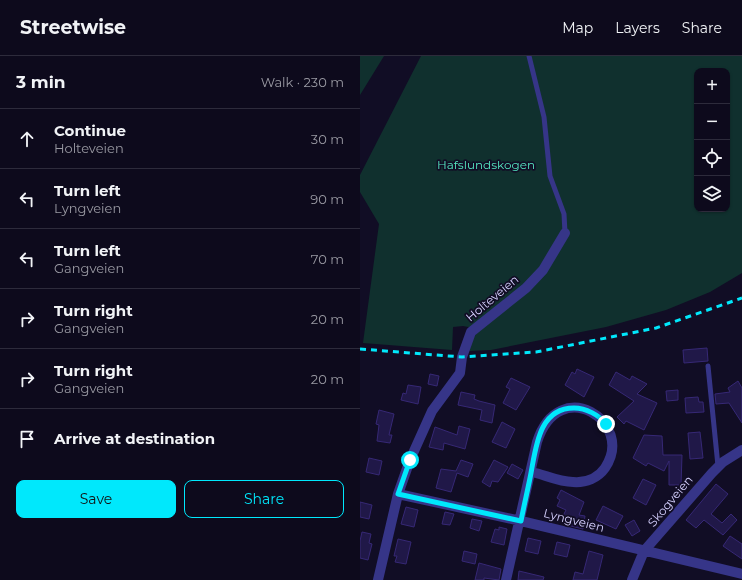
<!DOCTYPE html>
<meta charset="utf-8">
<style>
:root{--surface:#0d0a1c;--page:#161325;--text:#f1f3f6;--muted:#9a9aa3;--line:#2d2b3b;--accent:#00e8fc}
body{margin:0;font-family:Montserrat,sans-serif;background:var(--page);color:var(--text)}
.controls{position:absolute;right:12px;top:12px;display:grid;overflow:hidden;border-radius:8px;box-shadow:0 1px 3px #0004}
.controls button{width:36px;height:36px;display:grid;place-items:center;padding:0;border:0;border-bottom:1px solid var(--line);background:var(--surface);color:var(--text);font:20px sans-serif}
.stop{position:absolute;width:12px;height:12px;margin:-9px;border:3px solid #00e8fc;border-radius:50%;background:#fff}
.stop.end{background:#00e8fc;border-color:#fff;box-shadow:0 1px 4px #0008}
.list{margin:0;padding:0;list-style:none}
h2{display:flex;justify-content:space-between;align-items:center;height:52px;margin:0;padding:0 16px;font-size:17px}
h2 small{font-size:13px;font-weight:400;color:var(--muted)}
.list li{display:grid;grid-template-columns:26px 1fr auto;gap:12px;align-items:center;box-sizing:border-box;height:60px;padding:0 16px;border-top:1px solid var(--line)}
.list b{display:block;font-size:15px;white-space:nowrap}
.list p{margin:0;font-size:13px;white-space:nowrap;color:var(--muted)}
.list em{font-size:13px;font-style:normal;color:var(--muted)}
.actions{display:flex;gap:8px;padding:12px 16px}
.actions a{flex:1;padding:9px 0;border:1px solid var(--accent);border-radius:8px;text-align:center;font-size:14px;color:var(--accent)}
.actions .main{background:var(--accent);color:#111}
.icon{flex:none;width:22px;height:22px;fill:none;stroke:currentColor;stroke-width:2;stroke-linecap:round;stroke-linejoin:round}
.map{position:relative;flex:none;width:382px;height:524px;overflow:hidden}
header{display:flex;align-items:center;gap:24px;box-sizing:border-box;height:56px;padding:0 20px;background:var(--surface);border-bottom:1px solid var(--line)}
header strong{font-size:19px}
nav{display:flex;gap:22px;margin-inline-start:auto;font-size:14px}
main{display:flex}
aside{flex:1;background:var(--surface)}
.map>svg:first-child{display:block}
.green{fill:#10302e;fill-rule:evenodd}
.building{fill:#201848;stroke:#362875}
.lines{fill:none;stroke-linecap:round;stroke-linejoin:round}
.lane{stroke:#363588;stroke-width:5}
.street{stroke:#363588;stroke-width:10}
.rail{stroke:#00e8fc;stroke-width:3;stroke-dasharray:6 5;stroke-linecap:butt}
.route{stroke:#00e8fc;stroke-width:5}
.labels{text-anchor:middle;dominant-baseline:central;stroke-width:3.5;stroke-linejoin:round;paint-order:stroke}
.park-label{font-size:12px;fill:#55e7c0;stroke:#110d25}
.street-label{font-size:12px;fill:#d6d1ff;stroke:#110d25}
</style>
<header>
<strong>Streetwise</strong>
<nav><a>Map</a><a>Layers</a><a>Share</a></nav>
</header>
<main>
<aside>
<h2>3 min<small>Walk · 230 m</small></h2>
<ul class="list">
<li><svg class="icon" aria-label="ahead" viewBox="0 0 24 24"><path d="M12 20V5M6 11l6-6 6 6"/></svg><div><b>Continue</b><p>Holteveien</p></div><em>30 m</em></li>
<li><svg class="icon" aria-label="left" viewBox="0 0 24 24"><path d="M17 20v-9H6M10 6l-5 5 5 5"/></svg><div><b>Turn left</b><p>Lyngveien</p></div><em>90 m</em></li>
<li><svg class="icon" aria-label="left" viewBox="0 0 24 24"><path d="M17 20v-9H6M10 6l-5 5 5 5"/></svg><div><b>Turn left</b><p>Gangveien</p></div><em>70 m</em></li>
<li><svg class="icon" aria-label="right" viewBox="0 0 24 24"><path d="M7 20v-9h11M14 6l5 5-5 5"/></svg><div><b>Turn right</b><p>Gangveien</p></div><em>20 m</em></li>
<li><svg class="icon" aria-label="right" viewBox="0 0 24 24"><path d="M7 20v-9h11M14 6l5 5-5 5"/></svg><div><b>Turn right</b><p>Gangveien</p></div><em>20 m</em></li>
<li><svg class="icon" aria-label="arrive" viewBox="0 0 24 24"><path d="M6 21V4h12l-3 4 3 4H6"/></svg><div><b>Arrive at destination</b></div></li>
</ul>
<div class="actions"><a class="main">Save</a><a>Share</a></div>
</aside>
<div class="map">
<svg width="382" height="524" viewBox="0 0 382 524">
<rect width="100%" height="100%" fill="#110d25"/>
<path class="green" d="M0 0H24L0 39Z
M61 0H382V217L350 236 306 254 246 271 131 294 109 295 112 284 119 273 103 270 93 271 92 294 3 287 19 168 0 136V119ZM337 15H367V153H337Z"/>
<path class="building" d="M347 292 348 305 324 307 323 294Z
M217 313 234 321 224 341 205 329 212 316 215 318Z
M256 316 270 324 272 320 287 328 277 338 297 347 284 374 266 365 264 368 257 361 274 345 249 329Z
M70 318 79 320 77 330 68 328Z
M151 322 170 331 156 354 143 347 150 333 146 331Z
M378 325 382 332V367L369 347 356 348 355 338 370 336 368 332Z
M48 329 61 331 58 348 41 344 43 337 46 338Z
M318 334V344L307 345 306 335Z
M101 336 115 339 114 343 119 345 135 349 132 367 120 364 122 354 98 349Z
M338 341 339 346H343L344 356 326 357 325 342Z
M19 354 34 358 29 379H32L30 387 17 385 19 369 16 368Z
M142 366 155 373 146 392 132 386Z
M99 370 110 373 105 393 84 387 83 394 69 391 75 371 97 379Z
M340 376 343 402 330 403 328 377Z
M284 379 302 380 303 399H322L321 429H309V405L304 415 288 407 286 410 273 402Z
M9 402 22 405 19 419 6 416Z
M101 404 113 408 108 421 97 417 91 436 76 432 81 413 96 415Z
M134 404 148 411 138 426 132 425 130 431 122 426Z
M152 408 163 414 158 423 147 417Z
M283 423 296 429 286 449 273 442Z
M356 428 368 438 351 458 362 467 371 458 377 464 363 479 344 464 336 472 326 464Z
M201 434 224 446 219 459 225 460 223 473 207 469 208 463 203 460 206 454 197 450 200 444 197 442Z
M0 446 12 449 9 463 0 461Z
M243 450 263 460 256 473 236 464Z
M46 451 58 454 54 471 41 468Z
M85 456 94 458 90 469 82 468Z
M112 463 122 465 119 475 110 472Z
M274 464 280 475 272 480 265 469Z
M139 471 147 473 144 489 131 486 135 473 139 474Z
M2 476 11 478 9 487 12 488 8 504 0 502V485Z
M370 480 382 488V503L363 490Z
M168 482 181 485 178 498 165 495Z
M38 483 51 486 46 508 35 506 37 500H34Z
M197 486 210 489 207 501 194 498Z
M104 495 117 498 115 508 102 505Z
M229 495 243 499 237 524H213L215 516 223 518Z
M119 507 141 513 139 524 124 522V524H115Z
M159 515 184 521 183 524H158Z"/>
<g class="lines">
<path class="lane" d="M169 0 184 61 190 120 204 158 205 177
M348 310 358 410"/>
<path class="street" d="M38 438 161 465 382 518
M18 524 38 438 50 404 72 355 100 317 102 301 111 276 166 232 183 214 205 177
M146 524 177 386C199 317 276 366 245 412 238 422 226 427 213 426 199 426 185 419 172 416
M272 524 284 495 352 417 363 406 382 394"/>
<path class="rail" d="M0 293 102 301 176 296 296 272 382 242"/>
</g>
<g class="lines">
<path class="route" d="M50 404 38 438 161 465C164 449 168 433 171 417 176 391 179 352 214 352 226 352 239 359 246 368"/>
</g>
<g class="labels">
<g class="park-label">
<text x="126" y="108">Hafslundskogen</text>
</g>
<g class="street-label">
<text transform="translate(132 242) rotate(-40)">Holteveien</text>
<text transform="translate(310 445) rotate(-50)">Skogveien</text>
<text transform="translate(214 464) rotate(14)">Lyngveien</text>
</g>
</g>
</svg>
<div class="controls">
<button>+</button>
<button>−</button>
<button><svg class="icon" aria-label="locate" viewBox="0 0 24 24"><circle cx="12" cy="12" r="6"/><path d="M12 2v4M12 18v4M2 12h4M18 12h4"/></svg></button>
<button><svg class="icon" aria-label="layers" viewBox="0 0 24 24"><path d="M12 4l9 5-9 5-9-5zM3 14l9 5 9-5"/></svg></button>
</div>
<div class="stop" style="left:50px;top:404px"></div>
<div class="stop end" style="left:246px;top:368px"></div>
</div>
</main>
